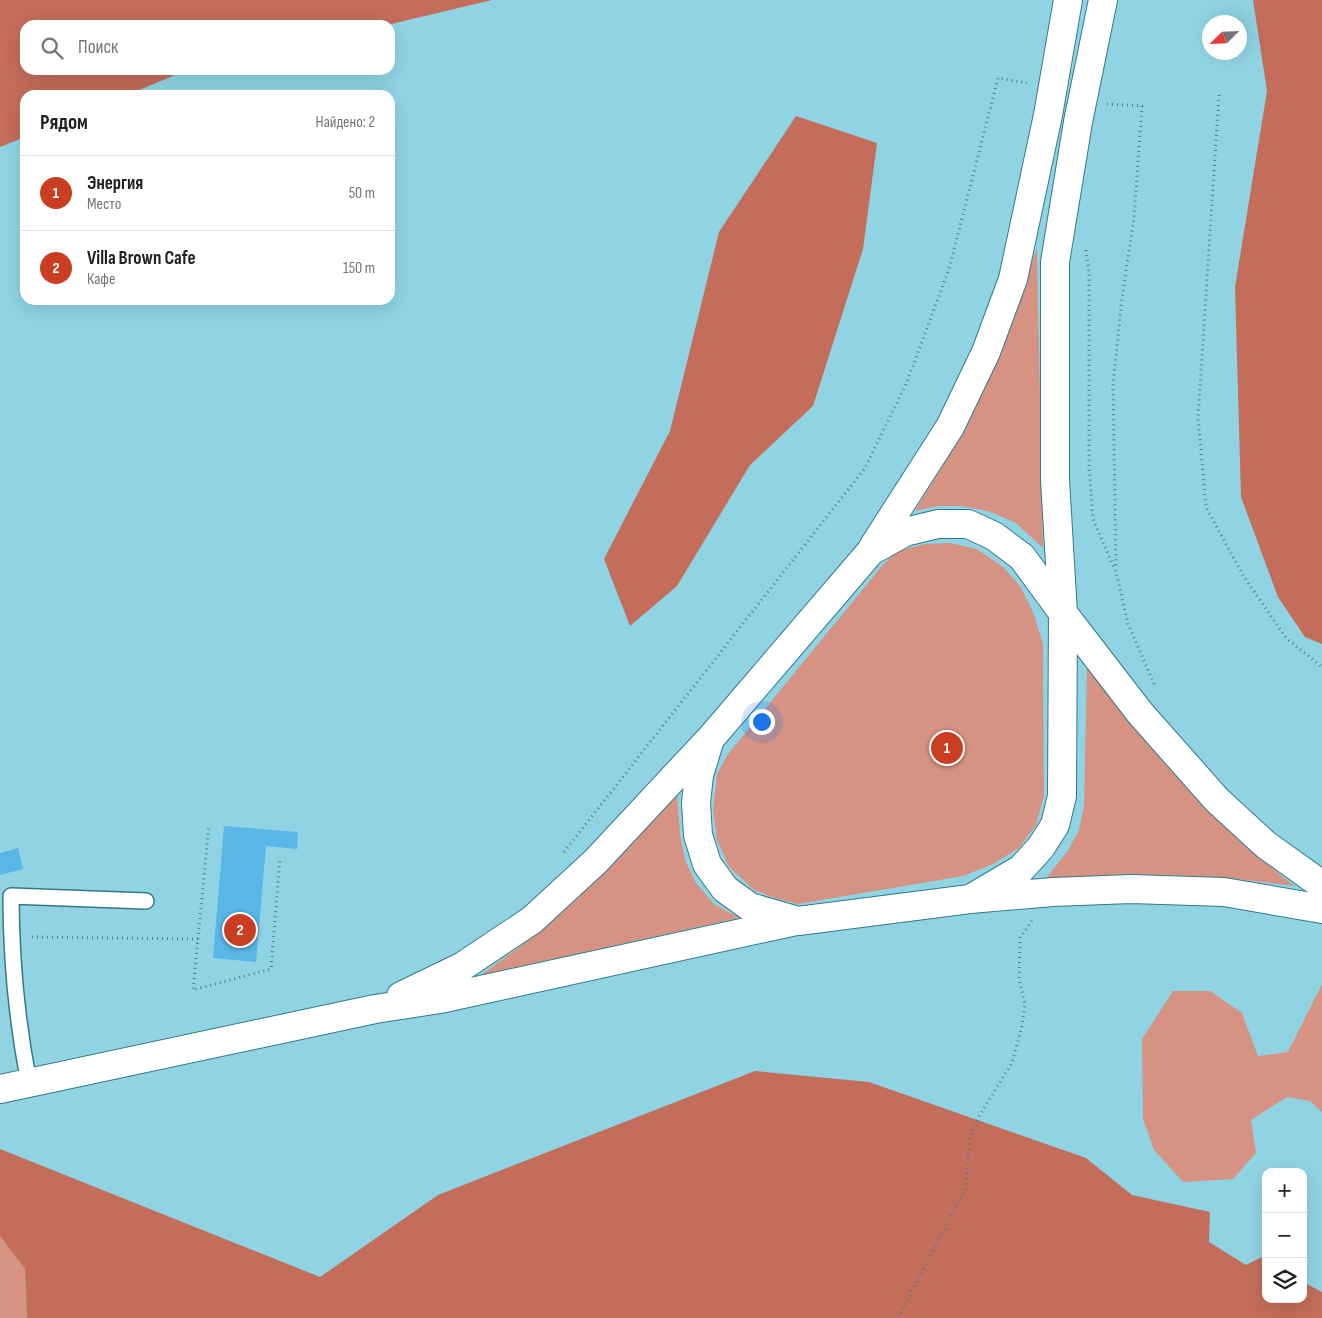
<!DOCTYPE html>
<html lang="ru">
<meta charset="utf-8">
<style>
:root{--surface:#fff;--page:#f6f6f6;--text:#202124;--muted:#757577;--line:#e0e0e0;--accent:#c93e21}
body{margin:0;font-family:"Sofia Sans Condensed",sans-serif;background:var(--page);color:var(--text)}
.controls{position:absolute;right:15px;bottom:15px;display:grid;overflow:hidden;border-radius:10px;box-shadow:0 5px 20px #0002}
.controls button{width:45px;height:45px;display:grid;place-items:center;padding:0;border:0;border-bottom:1px solid var(--line);background:var(--surface);color:var(--text);font:25px sans-serif}
.compass{position:absolute;left:1202px;top:15px;width:45px;height:45px;border-radius:50%;background:var(--surface);box-shadow:0 5px 20px #0002;rotate:246deg}
.you{position:absolute;left:761px;top:721px;width:18px;height:18px;margin:-12px;border:4px solid #fff;border-radius:50%;background:#1a73e8;box-shadow:0 0 0 8px #1a73e833}
.badge{display:grid;place-items:center;width:32px;height:32px;border-radius:50%;background:var(--accent);color:#fff;font-size:16px;font-weight:700}
.pin{position:absolute;translate:-50% -50%;border:2px solid #fff;box-shadow:0 1px 5px #0006}
.list{margin:0;padding:0;list-style:none}
h2{display:flex;justify-content:space-between;align-items:center;height:65px;margin:0;padding:0 20px;font-size:21px}
h2 small{font-size:16px;font-weight:400;color:var(--muted)}
.list li{display:grid;grid-template-columns:32px 1fr auto;gap:15px;align-items:center;box-sizing:border-box;height:75px;padding:0 20px;border-top:1px solid var(--line)}
.list b{display:block;font-size:19px;white-space:nowrap}
.list p{margin:0;font-size:16px;white-space:nowrap;color:var(--muted)}
.list em{font-size:16px;font-style:normal;color:var(--muted)}
.icon{flex:none;width:28px;height:28px;fill:none;stroke:currentColor;stroke-width:2;stroke-linecap:round;stroke-linejoin:round}
.map{position:relative;flex:none;width:1322px;height:1318px;overflow:hidden}
.search{position:absolute;background:var(--surface);box-shadow:0 5px 20px #0002;left:20px;top:20px;width:375px;height:55px;display:flex;align-items:center;gap:12px;box-sizing:border-box;padding:0 18px;border-radius:15px;color:var(--muted);font-size:19px}
.panel{position:absolute;background:var(--surface);box-shadow:0 5px 20px #0002;left:20px;top:90px;width:375px;height:215px;border-radius:15px}
.map>svg:first-child{display:block}
.green{fill:#d69383}
.forest{fill:#c36d5a}
.building{fill:#58b7e7}
.lines{fill:none;stroke-linecap:round;stroke-linejoin:round}
.lane-casing{stroke:#347987;stroke-width:18}
.street-casing{stroke:#347987;stroke-width:30}
.secondary-casing{stroke:#347987;stroke-width:30}
.path{stroke:#4f808b;stroke-width:3;stroke-dasharray:1 4;stroke-linecap:butt}
.lane{stroke:#fff;stroke-width:15}
.street{stroke:#fff;stroke-width:28}
.secondary{stroke:#fff;stroke-width:28}
</style>
<div class="map">
<svg width="1322" height="1318" viewBox="0 0 1322 1318">
<rect width="100%" height="100%" fill="#90d4e4"/>
<path class="green" d="M1037 248 1043 548 1016 523 988 511 961 506H938L915 511 962 434 998 357Z
M950 543 977 549 1003 567 1020 586 1033 612 1043 644 1044 796 1036 825 1019 848 993 864 963 876 798 904 775 898 754 890 729 867 717 840 713 810 717 774 728 754 881 567 897 551 925 544Z
M1087 665 1123 715 1167 766 1238 840 1294 886 1221 877 1129 874 1046 878 1068 851 1079 830 1084 807Z
M677 794 680 834 685 860 696 883 714 904 739 918 481 975 541 931 606 871Z
M1322 984V1112L1310 1101 1287 1097 1251 1120 1256 1153 1233 1179 1183 1182 1154 1150 1143 1119 1142 1039 1173 991H1210L1242 1013 1258 1056 1288 1052Z
M0 1236 25 1269 27 1318H0Z"/>
<path class="forest" d="M0 0H492L387 25H25V70H197L175 75 127 95H25V137L0 147Z
M1253 0H1322V644L1305 637 1278 597 1241 497 1235 287 1267 91Z
M796 116 877 143 863 249 813 406 750 465 677 586 630 626 604 559 670 431 719 232Z
M755 1071 869 1082 1086 1158 1132 1195 1210 1212 1209 1242 1246 1265 1266 1255V1299H1303V1282L1322 1292V1318H27L25 1269 0 1236V1149L320 1277 438 1195Z"/>
<path class="building" d="M224 826 298 832 297 849 266 846 256 962 213 958Z
M18 848 23 869 0 875V853Z"/>
<g class="lines">
<defs>
<path id="lane" d="M29 1083C17 1022 11 958 11 896L146 901"/>
<path id="street" d="M1063 613 1140 713 1217 800 1266 845 1322 885
M970 899 1053 892 1131 889 1224 892 1322 909"/>
<path id="secondary" d="M938 524H968L994 536 1022 557 1063 613 1062 796 1055 825 1041 847 1021 869 970 899 798 921 750 907 725 889 707 864 698 835 696 803 699 775 710 739 871 551 905 532Z
M873 547 950 427 986 352 1013 279 1048 115 1068 0
M1063 613 1055 480V262L1078 122 1103 0
M401 996 463 966 532 920 596 861 707 742
M0 1089 375 1009 440 999 796 921"/>
</defs>
<use href="#lane" class="lane-casing"/>
<use href="#street" class="street-casing"/>
<use href="#secondary" class="secondary-casing"/>
<path class="path" d="M1219 95 1198 418 1206 507 1244 577 1287 639 1322 667
M1107 104 1142 106 1134 218 1122 298 1113 384 1116 569
M1086 250 1089 269V465L1093 519 1116 572 1128 624 1155 686
M564 852 865 468 907 382 949 269 998 78 1027 83
M32 937 198 939 193 990 271 969 280 858
M198 939 209 825
M898 1318 965 1189 970 1139 979 1116 1012 1063 1022 1026 1025 1004 1019 979 1020 938 1032 921"/>
<use href="#lane" class="lane"/>
<use href="#street" class="street"/>
<use href="#secondary" class="secondary"/>
</g>
</svg>
<div class="controls">
<button>+</button>
<button>−</button>
<button><svg class="icon" aria-label="layers" viewBox="0 0 24 24"><path d="M12 4l9 5-9 5-9-5zM3 14l9 5 9-5"/></svg></button>
</div>
<svg class="compass" viewBox="-18 -18 36 36"><path d="M0-13l5 13h-10z" fill="#e53935"/><path d="M0 13l5-13h-10z" fill="#757577"/></svg>
<div class="you"></div>
<div class="pin badge" style="left:947px;top:748px">1</div>
<div class="pin badge" style="left:240px;top:930px">2</div>
<div class="search"><svg class="icon" aria-label="search" viewBox="0 0 24 24"><circle cx="10" cy="10" r="6"/><path d="M15 15l6 6"/></svg>Поиск</div>
<section class="panel">
<h2>Рядом<small>Найдено: 2</small></h2>
<ul class="list">
<li><span class="badge">1</span><div><b>Энергия</b><p>Место</p></div><em>50 m</em></li>
<li><span class="badge">2</span><div><b>Villa Brown Cafe</b><p>Кафе</p></div><em>150 m</em></li>
</ul>
</section>
</div>
